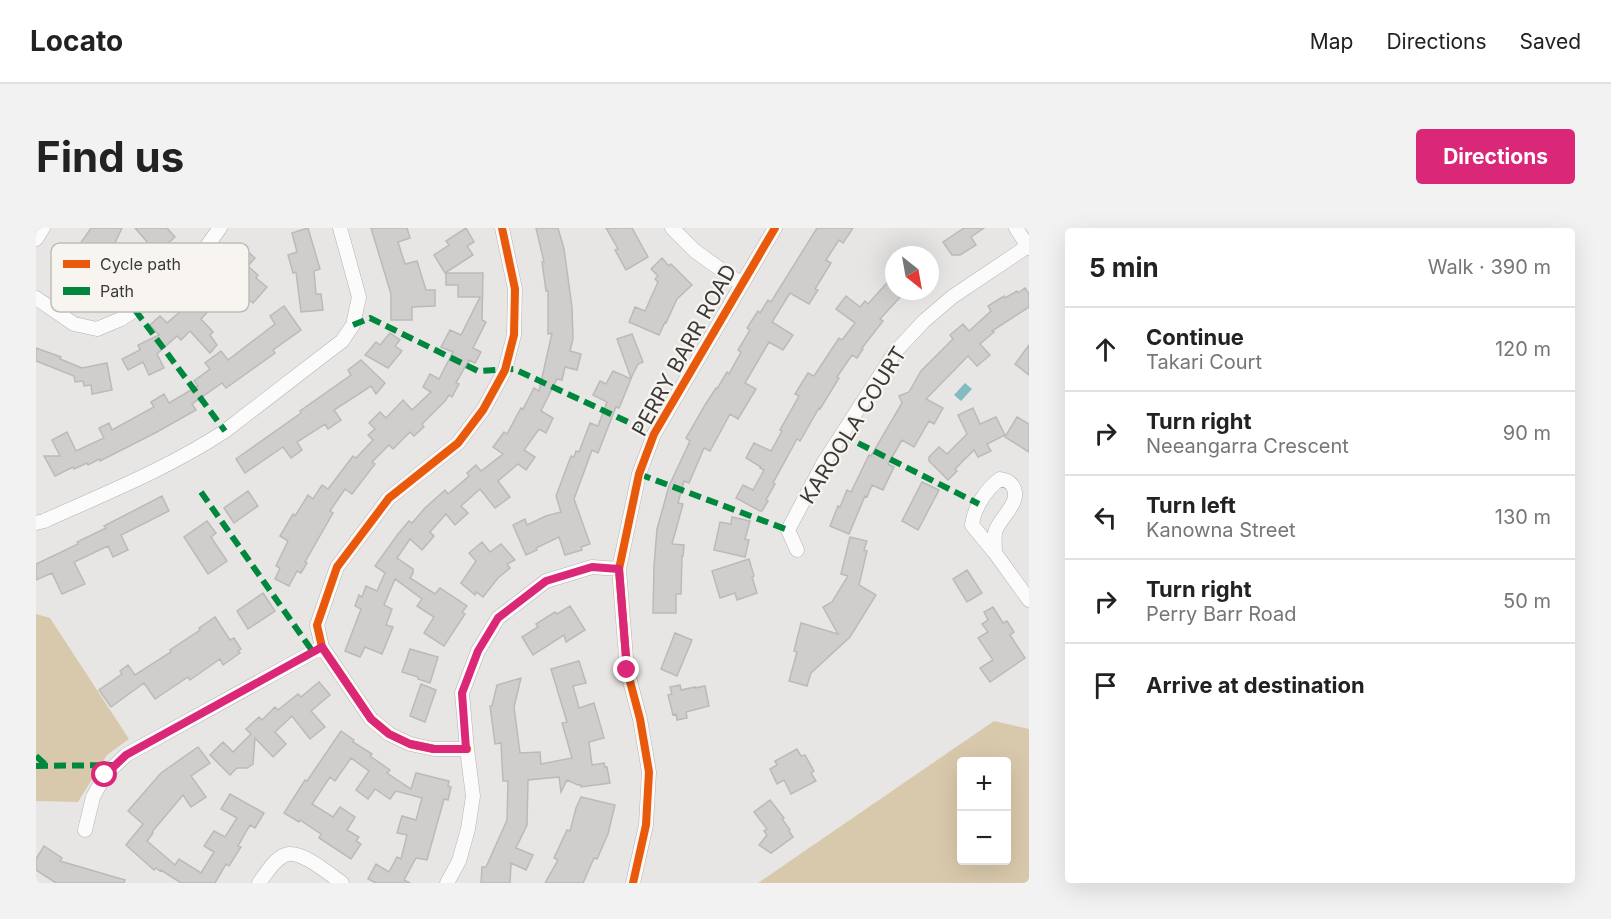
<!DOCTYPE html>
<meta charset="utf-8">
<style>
:root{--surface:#fff;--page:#f2f2f2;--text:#222;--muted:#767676;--line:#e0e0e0;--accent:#db2777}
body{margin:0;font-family:Inter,sans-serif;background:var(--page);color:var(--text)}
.controls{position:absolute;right:18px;bottom:18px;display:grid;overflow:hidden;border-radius:6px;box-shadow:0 6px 24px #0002}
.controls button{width:54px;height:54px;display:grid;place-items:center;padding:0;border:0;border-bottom:2px solid var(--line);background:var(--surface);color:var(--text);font:30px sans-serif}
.compass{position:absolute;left:849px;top:18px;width:54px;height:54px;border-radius:50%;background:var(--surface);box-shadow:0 6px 24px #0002;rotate:149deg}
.stop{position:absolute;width:18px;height:18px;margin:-14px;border:4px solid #db2777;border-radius:50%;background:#fff}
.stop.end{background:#db2777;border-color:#fff;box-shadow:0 2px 6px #0008}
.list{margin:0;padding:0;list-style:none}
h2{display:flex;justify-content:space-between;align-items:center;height:78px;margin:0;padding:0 24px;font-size:26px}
h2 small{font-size:20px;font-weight:400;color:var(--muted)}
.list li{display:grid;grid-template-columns:39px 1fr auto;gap:18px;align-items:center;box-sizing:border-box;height:84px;padding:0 24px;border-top:2px solid var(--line)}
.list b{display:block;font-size:22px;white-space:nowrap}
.list p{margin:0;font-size:20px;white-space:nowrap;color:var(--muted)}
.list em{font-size:20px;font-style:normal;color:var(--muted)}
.icon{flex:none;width:33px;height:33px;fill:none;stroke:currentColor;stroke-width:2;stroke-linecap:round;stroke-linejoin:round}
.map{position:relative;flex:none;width:993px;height:655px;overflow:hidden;border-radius:6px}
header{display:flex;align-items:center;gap:36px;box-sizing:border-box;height:84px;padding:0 30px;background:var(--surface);border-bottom:2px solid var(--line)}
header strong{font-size:28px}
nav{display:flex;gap:33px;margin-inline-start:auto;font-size:21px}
.intro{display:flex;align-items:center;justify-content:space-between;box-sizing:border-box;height:144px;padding:0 36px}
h1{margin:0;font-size:42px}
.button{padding:15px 27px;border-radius:6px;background:var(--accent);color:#fff;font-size:21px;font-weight:700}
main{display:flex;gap:36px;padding:0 36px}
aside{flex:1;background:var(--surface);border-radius:6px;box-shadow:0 6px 24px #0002}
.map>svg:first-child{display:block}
.green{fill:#d9c9ac;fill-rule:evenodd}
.water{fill:#82bcc0}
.building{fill:#d0cecc;stroke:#bbbab9;stroke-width:1.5}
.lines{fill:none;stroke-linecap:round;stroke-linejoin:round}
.minor-casing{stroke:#b5b3b1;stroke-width:15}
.minor{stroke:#fcfbfb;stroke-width:14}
.quiet{stroke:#00873e;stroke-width:6;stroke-dasharray:12 6;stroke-linecap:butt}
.cycleway-casing{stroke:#f8f5f0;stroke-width:11}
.cycleway{stroke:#e8590c;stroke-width:8}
.route{stroke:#db2777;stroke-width:8}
.labels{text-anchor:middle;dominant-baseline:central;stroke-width:4.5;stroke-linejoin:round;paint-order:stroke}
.street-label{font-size:21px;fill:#3b3a38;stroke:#f8f5f0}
.key{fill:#f8f5f0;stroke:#bfbdb9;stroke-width:1.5}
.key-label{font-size:16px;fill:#3b3a38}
</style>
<header>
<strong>Locato</strong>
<nav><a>Map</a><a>Directions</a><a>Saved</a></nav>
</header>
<div class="intro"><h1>Find us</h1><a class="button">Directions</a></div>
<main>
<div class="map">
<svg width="993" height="655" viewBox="0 0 993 655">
<rect width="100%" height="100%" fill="#e8e6e4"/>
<path class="green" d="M0 386 14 390 93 511 71 527 42 574 0 573Z
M958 493 993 501V655H722ZM926 534H970V632H926Z"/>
<path class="water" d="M929 155 936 161 925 173 918 167Z"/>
<path class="building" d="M55 0H86L78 17 91 33 112 15 99 0H131L139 9 101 44 104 47 71 75 61 64 71 56 66 50 76 41 60 23 37 56 22 46 27 39 24 38 37 20 40 22Z
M272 0 284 41 278 43 280 66H285L287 82 265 84 260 44 257 45 252 27 261 24 256 5Z
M335 0H371L374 10 362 14 369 36 381 33 390 62H399V78L376 79V92H355V66Z
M430 0 438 14 431 18 437 27 409 45 398 27 413 17 410 13Z
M500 0H522L528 21 536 79 537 111 534 123 545 126 541 142 529 139 526 152 521 151 505 183 517 190 510 205 503 201 488 222 499 229 490 242 482 236 462 253 474 269 459 280 444 261 425 278 432 285 419 297 410 286 394 304 398 308 386 322 374 311 361 330 377 341V345L374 350 399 366 404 360 431 378 426 384 429 386 408 418 388 405 398 389 381 378 386 371 359 351 348 377 356 381 350 397 357 399 346 426 329 419 324 429 309 423 325 381 319 378 323 367 326 369 330 358 341 363 349 345 339 338 362 306 373 293 376 295 389 280 409 262 412 266 433 248 431 245 440 237 445 243 467 226 457 219 468 204 471 206 485 180 487 181 498 160 503 163 516 105 512 106V63H510L506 34H508Z
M570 0H596L612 29 590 42 579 22 582 21Z
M781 0H817L807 15 803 12 790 32 795 35 779 61 782 62 773 76 754 65 736 94 757 107 747 122 733 114 709 155 720 161 702 191 694 186 674 223 668 220 653 255 648 253 642 275 647 276 636 316 648 317 647 328H646L645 366H640V385H617L618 338 621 301 633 258 654 213 650 210 669 177 680 160 681 161 691 144 693 146 705 124 702 122 714 102 711 100 722 83 724 85 732 72 735 74Z
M928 0H948L935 9 940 17 924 27H916L907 14Z
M210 22 219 30 212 38 222 47 220 50 231 59 217 75 208 68 194 82 183 72 165 91 177 104 174 107 181 117 174 125 154 103 145 112 141 108 121 126 128 140 113 147 107 134 92 142 86 131 104 122 102 117 123 107 114 97 124 88 131 95 152 77 155 79 171 62 170 61 182 48 184 51Z
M626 30 633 38 635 36 656 57 641 71 630 95 629 94 623 107 593 94 599 79 609 83 622 54 619 51 622 48 615 41Z
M410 45H447L446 92 450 94 437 120 445 124 439 135 433 132 420 155 423 156 416 169 413 167 409 173 386 196 388 199 378 208 374 204 357 221 353 217 336 234 339 236 316 266 309 261 294 283 297 285 269 334 271 335 265 345 261 343 253 358 239 351 244 340 240 338 252 313 244 308 257 286 259 288 272 267 277 271 286 257 292 261 317 228 320 230 337 212 332 207 339 201 333 195 344 184 350 190 367 172 376 182 395 164 387 159 394 146 403 151 417 124 405 119 414 102 425 107 444 69H422V57H410Z
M858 47V63H862L866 67 844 91 847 93 826 120 827 121 821 130 816 127 801 149 803 150 784 181 783 180 764 213 761 211 737 255 739 256 730 272 732 273 726 283H724L700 270 707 257 717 262 728 242 724 240 725 239 710 230 718 215 735 223 746 203 744 202 763 168 759 166 772 145 778 148 803 110 806 112 819 95 800 81 810 68 824 79 829 73 832 76Z
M989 60 993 66V79L956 103 958 104 944 116 954 127 941 138 932 128 890 171 907 180 898 196 893 193 878 219 866 212 852 236 858 239 847 262 836 257 831 269 829 268 813 306 794 298 802 278 804 279 811 262 815 264 833 227 835 228 866 175 863 168 873 164 885 143 917 111 914 107 927 96 933 103 955 83 952 78 968 68 969 70 981 63 982 65Z
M248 78 265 102 237 122 239 125 190 160 186 155 156 176 160 182 119 205 64 233 63 231 52 237 51 235 38 241 37 239 19 248 8 228H24L16 212 31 204 40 223 68 210 63 200 73 195 76 202 118 179 115 174 128 166 133 175 162 158 158 153 174 141 169 135 185 123 192 132 239 96 234 88Z
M354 105 364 112 359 118 366 123 352 140 329 127 340 114 344 117Z
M596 106 607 134 602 136 595 150 581 111Z
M993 117V147L979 136Z
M0 120 25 129 24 131 46 140 71 135 76 162 56 166 55 157 48 158 47 153 39 154 38 148 0 133Z
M325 132 349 155 340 166 335 158 298 182 305 192 292 201 289 196 261 214 266 222 255 230 247 219 209 245 200 231 265 185 264 183 315 147 312 142Z
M577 143 595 151 583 180 580 179 562 225 556 222 538 271 554 316 545 319 546 322 529 327 523 309 500 320 501 322 490 327 477 297 489 291 491 297 510 288 525 284 520 268 535 228 538 229 540 223 543 224 554 195 562 198 571 174 557 167 564 153 570 156Z
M937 180 944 196 960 189 969 207 951 216 955 223 942 229 938 222 919 241 921 243 912 252 893 233V229L903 219 911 226 931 206 922 187Z
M981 189 993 196V224L969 209Z
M886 254 903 262 882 302 866 293Z
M212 263 222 278 198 295 188 280Z
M126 268 133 283 85 307 92 322 77 329 72 318 38 334 49 356 26 366 16 345 0 352V336L42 316 41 314 70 300 68 298Z
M696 289 714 293 709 311 713 312 709 329 678 322 684 294 695 296Z
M171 293 180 305 175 309 191 333 172 346 148 309Z
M814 309 831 313 828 322 831 323 823 357 840 367 814 409 775 445 771 458 753 453 761 424 758 423 765 395 802 406 787 379 796 374 812 348 805 346Z
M446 314 454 324 465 316 479 332 471 336 474 340 462 350 447 369 440 364 439 367 425 355 440 333 433 325Z
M713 331 718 348 716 349 721 365 701 372 699 365 684 370 676 343Z
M931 342 946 365 931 374 917 351Z
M227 365 239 383 212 401 201 383Z
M534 378 549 402 530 414 528 407 497 427 486 409 502 399 500 396 519 384 521 386Z
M957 379 967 395 971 393 978 404 974 407 989 430 954 454 944 440 957 432 942 410 952 404 946 396 952 392 948 384Z
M179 389 194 412 198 410 205 421 202 423 204 425 187 437 184 431 154 452 152 449 119 471 108 455 75 479 63 462 86 446 84 443 92 437 99 447 135 424 134 422 164 402 163 400Z
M639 405 656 412 641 448 625 441Z
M374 421 402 429 394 455 382 451V449L366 444Z
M543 433 550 455 537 458 543 480 558 475 568 510 553 514 556 537 568 535 569 539H571L574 555 545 559V557H542L531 552 525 564 523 549 492 552 491 597 480 620 497 627 490 642 475 635 474 655H445L446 639H450L471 592 472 553H467L465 515 459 516 454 478H456L461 457 485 450 478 479 484 525 504 524 505 536 536 530 526 495 531 494 515 441Z
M283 454 294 467 275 483 289 499 274 511 256 488 239 504 250 516 237 529 219 510 217 536 211 540H201L194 547 174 527 187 514 197 524 215 506 210 501 223 489 226 492 239 479 242 482 262 466 265 469Z
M385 456 400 462 389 494 374 488Z
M644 457 645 462 659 459V460L669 458 673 478 650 484 651 490 641 492 640 486 637 487 632 467 636 466 634 459Z
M305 503 318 512 317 514 336 526 334 528 354 542 351 545 375 561 380 545 413 553 412 558 415 559 412 572 408 571 391 632 380 630 368 652 374 655H340L332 651 340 636 353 644 361 629 365 631 371 607 361 605 366 588 380 592 386 570 360 563 354 571 339 561 332 571 320 562 333 543 315 530 299 553 294 549 276 576 297 589 304 579 319 589 311 602 323 609 320 613 325 616 315 631 283 610 285 606 264 592 263 594 248 585 269 552 271 553Z
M162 519 174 535 155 548 170 569 155 579 147 567 116 604 117 605 111 613 139 637 143 631 165 645 178 624 168 618 178 603 189 609 201 590 185 581 194 566 228 585 219 600 214 597 202 618 205 619 193 638 190 636 179 655H145L125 642 124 643 120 640 118 642 90 617 107 596 92 583 125 545Z
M761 521 765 528 769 527 778 543 775 545 780 553 755 566 748 552 741 556 734 541 741 537 739 533Z
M545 569 579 577 572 606 561 631 558 630 547 655H509L522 632 518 630 531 602 534 603 540 580Z
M734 572 748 590 746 591 754 602 753 603 757 609 735 625 723 617 731 607 728 603 731 601 718 584Z
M8 618 26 630 24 633 89 652 88 655H20L0 642V631Z"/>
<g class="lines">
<defs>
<path id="minor" d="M636 0 659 23 705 56
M980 0 993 20
M0 11 7 0
M0 70 38 96 61 101 85 91 99 82 168 22 184 0
M0 295 8 293C70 265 133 240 189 203L306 113 317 97 323 69 304 0
M761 322 752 302 788 234 859 124 888 93 916 69 992 18
M959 325C959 319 958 311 959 305 962 290 988 274 976 257 972 252 969 252 964 251 950 261 938 280 936 297L959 325 993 372
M431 521H398L374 516 353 506 335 491 286 419 281 397 301 339 353 270 422 215 447 182 469 142 478 107 479 61 466 0
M49 602 57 569 69 547 90 527 286 419
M223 655C230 646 237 632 249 627 265 621 293 646 306 655
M411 655 423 633 432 601 437 568 431 521 426 465 442 423 462 390 510 353 556 339 583 341
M597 655 610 597 613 544 604 491 591 442 583 341 603 246 618 206 739 0"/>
</defs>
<use href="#minor" class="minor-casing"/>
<use href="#minor" class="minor"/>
<path class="quiet" d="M99 82 189 203
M317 97 334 90 442 143 478 141 618 206
M806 207 943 276
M603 246 752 302
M165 264 277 424
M0 528 11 538
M0 538 79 537"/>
<defs>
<path id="cycleway" d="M431 521H398L374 516 353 506 335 491 286 419 281 397 301 339 353 270 422 215 447 182 469 142 478 107 479 61 466 0
M597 655 610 597 613 544 604 491 591 442 583 341 603 246 618 206 739 0"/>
</defs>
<use href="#cycleway" class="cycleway-casing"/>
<use href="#cycleway" class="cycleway"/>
</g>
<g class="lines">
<path class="route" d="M69 547 90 527 286 419 335 491 353 506 374 516 398 521H430L426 465 442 423 462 390 510 353 556 339 583 341 591 442"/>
</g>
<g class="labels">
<g class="street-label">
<text transform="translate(648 122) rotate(-61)">PERRY BARR ROAD</text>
<text transform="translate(817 197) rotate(-58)">KAROOLA COURT</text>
</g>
</g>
<rect x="15" y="15" width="198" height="69" rx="9" class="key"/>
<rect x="27" y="32" width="27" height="8" fill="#e8590c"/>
<rect x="27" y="59" width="27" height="8" fill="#00873e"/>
<g class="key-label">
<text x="64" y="42">Cycle path</text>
<text x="64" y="69">Path</text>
</g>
</svg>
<div class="controls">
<button>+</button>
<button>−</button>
</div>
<svg class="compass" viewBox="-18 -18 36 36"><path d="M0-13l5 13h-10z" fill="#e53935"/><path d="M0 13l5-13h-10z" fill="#767676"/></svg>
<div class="stop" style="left:69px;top:547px"></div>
<div class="stop end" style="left:591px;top:442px"></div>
</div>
<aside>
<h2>5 min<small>Walk · 390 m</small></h2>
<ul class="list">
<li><svg class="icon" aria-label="ahead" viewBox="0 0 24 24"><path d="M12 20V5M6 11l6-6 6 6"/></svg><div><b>Continue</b><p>Takari Court</p></div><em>120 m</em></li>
<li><svg class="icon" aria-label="right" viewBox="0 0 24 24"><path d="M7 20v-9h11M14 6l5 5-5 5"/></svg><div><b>Turn right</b><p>Neeangarra Crescent</p></div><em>90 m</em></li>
<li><svg class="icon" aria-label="left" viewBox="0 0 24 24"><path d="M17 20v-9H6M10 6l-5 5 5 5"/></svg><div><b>Turn left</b><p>Kanowna Street</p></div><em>130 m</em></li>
<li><svg class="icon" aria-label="right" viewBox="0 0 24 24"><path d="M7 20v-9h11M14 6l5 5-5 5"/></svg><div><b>Turn right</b><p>Perry Barr Road</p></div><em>50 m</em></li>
<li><svg class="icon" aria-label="arrive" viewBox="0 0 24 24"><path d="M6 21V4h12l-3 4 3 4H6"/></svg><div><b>Arrive at destination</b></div></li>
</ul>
</aside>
</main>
